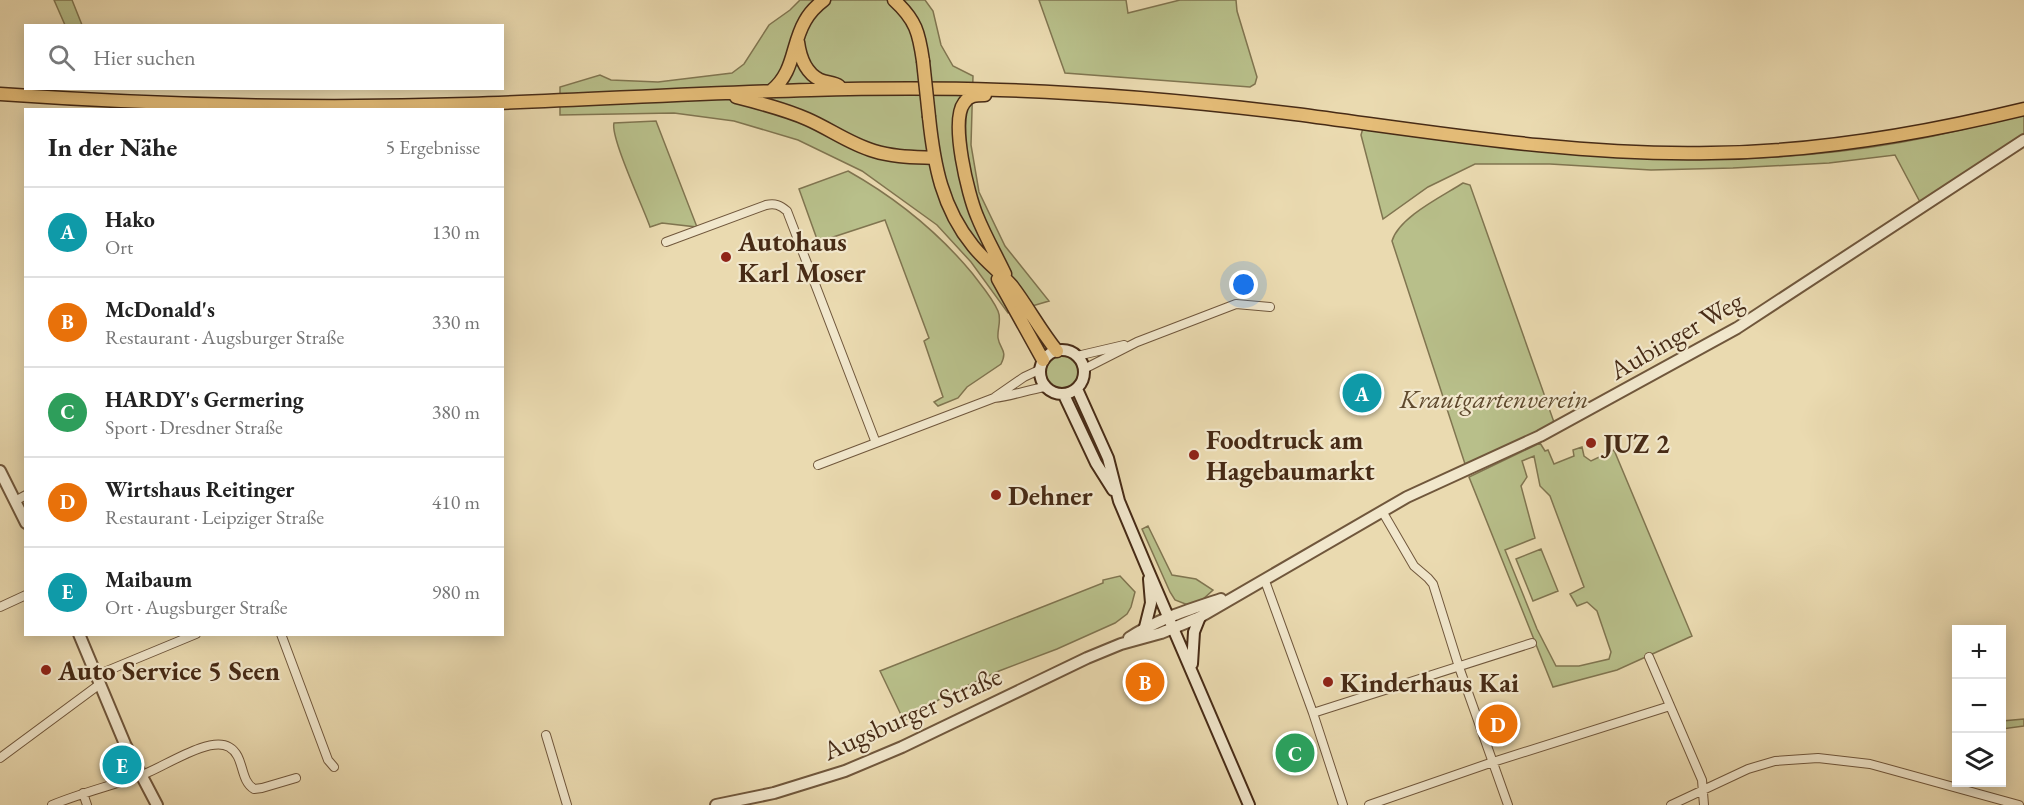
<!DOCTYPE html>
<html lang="de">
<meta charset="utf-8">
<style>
:root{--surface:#fff;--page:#f2f2f2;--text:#222;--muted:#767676;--line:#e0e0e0;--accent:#8f2418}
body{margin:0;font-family:"EB Garamond",serif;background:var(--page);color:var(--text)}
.controls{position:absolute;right:18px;bottom:18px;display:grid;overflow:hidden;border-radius:0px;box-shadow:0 3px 15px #0003}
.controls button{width:54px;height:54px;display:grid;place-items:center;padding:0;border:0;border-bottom:2px solid var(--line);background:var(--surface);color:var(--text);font:30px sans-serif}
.you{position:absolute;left:1244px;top:285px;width:21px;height:21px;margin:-15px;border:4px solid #fff;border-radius:50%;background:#1a73e8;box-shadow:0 0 0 9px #1a73e833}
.badge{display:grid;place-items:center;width:39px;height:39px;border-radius:50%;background:var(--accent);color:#fff;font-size:20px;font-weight:700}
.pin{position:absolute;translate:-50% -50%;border:3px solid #fff;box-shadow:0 2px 6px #0006}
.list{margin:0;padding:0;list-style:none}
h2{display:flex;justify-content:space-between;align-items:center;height:78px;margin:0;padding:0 24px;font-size:26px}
h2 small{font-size:20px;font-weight:400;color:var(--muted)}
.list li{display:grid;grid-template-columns:39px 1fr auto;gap:18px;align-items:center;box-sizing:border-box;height:90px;padding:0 24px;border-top:2px solid var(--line)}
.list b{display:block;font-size:22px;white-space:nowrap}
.list p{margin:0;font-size:20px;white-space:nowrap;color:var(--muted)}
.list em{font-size:20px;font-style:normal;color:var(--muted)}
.icon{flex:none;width:33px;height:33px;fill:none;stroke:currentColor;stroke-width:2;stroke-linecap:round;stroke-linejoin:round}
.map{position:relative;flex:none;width:2024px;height:805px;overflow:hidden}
.search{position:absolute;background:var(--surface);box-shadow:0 3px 15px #0003;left:24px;top:24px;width:480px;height:66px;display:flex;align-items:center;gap:15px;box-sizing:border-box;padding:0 21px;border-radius:0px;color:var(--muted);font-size:22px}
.panel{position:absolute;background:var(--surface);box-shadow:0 3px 15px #0003;left:24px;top:108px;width:480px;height:528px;border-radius:0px}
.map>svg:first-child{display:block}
.green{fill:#b8bf8a;stroke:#807550;stroke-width:1.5;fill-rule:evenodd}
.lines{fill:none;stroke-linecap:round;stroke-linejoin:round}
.minor-casing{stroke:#70573c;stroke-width:10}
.tertiary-casing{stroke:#70573c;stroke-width:14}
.secondary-casing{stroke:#472b16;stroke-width:14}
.primary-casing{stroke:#472b16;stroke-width:15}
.minor{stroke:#f1e7cc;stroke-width:8}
.tertiary{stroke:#f1e7cc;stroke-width:10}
.secondary{stroke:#f1e7cc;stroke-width:10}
.primary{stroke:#e5bd78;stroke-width:12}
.primary-bridge-casing{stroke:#472b16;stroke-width:15;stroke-linecap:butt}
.primary-bridge{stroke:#e5bd78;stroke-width:12}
.poi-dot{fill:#8f2418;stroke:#f1e7cc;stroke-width:2}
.labels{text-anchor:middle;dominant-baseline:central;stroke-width:4.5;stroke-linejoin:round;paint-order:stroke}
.poi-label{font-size:27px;font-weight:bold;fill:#472b16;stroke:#f1e7cc;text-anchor:start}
.street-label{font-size:27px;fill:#472b16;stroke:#f1e7cc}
.park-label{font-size:27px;font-style:italic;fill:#5e492d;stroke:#f1e7cc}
</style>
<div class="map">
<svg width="2024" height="805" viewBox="0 0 2024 805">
<rect width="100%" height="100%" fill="#eadab0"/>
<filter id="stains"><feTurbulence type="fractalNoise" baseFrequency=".00333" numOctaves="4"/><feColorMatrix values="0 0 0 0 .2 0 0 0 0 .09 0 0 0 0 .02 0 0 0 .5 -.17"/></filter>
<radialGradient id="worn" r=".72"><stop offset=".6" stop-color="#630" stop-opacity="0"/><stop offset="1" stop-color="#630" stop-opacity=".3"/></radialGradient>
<path class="green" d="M54 0H72L82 25H65Z
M800 0H925L933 11 941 45 953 66 973 76 971 145 979 192 1005 246 1049 301 1008 313 971 262 937 225 862 171 798 140 734 121 674 113 560 115V87L600 75 611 80 658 82 732 73 744 64 769 25 790 10Z
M1039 0H1126L1128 13 1180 0H1236L1237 11 1257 77 1255 84 1250 87 1065 73Z
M2024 113V135L1920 202 1895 155 1829 163 1733 168 1651 170 1550 164H1475L1428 187 1383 219 1361 135 1363 128C1469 140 1577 157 1683 159 1797 161 1915 146 2024 113Z
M656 121 697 227 662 223 650 227C644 209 610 137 614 123Z
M848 171C896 198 937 231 972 273 981 285 992 297 998 311 1002 320 997 329 998 338 1000 350 1008 350 1001 364L967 387 958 398 938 406 934 402 943 397 924 341 929 338 885 220 818 242 799 189Z
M1463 183 1470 185 1555 425 1466 467 1392 241C1399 217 1443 196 1463 183Z
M1045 372a17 17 0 1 1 34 0a17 17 0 1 1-34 0Z
M1540 443 1545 451 1548 450 1554 464 1574 456 1573 450 1582 447 1584 456 1591 461 1614 450 1692 636 1617 670 1553 687 1469 477ZM1534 456 1540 486 1550 496 1584 587 1570 594 1577 606 1587 602 1597 611 1611 652 1609 659 1579 666H1556L1537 629 1505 550 1535 538 1521 486 1527 477 1522 461Z
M1148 526 1172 575 1196 579 1213 590 1202 600 1188 605 1175 600 1170 592 1142 529Z
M1541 549 1558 591 1533 601 1516 559Z
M1120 576 1135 592 1131 607 1127 614 1115 623 1057 649 999 671 945 696 904 721 880 671 1103 583V580Z
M2024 719V726L2002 729V721Z"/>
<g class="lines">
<defs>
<path id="minor" d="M666 242 766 205C775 203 780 205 787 211L876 443
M1077 356 1124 345
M1084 369 1137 342 1236 304 1270 307
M995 397 1024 377 1039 370
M818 465 994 398C1012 396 1027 390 1045 387
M15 501 26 495
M1382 511 1414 566 1428 578 1433 584 1459 667 1508 805
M1265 581 1313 713 1343 805
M0 607 26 595
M281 634 328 760 334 767
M1649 657 1702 780 1704 805
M97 675 196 634
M1313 713 1532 643
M546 735 567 805
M0 758 100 684
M83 793 87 805
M52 805C81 793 110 786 139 776 160 770 208 735 229 747 245 756 239 780 254 789L262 788 296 778
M1369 805 1493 762 1670 706
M1671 805 1748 769 1775 761 1818 758 1870 764 2019 805"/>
<path id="tertiary" d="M0 471 26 523
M79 634 125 744 157 805
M1129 638C1157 619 1189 610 1221 599
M716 805 774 793 845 771 902 747 1087 658 1121 644 1161 633 1200 617 1407 497 1540 436 1737 328 2024 140"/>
<path id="secondary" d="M1040 372a22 22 0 1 1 44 0a22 22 0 1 1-44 0Z
M1077 389 1108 458 1119 501 1148 570 1249 805
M1064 395 1096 463 1113 490
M1145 627 1151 603 1149 579
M1192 664 1194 632 1200 617"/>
<path id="primary" d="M894 0C916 20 919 33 923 61
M798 42C800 57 806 73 820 80 827 83 834 82 839 86
M771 91C795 72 791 45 805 21 810 12 816 6 824 0
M0 94C156 105 313 109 469 104 646 98 823 84 1000 90 1099 93 1197 102 1295 114 1433 132 1572 156 1711 153 1817 152 1921 134 2024 109
M985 95C976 95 969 95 964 103 950 121 968 195 977 216 985 236 996 255 1005 274
M736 97C760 103 784 109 807 119 830 129 850 144 874 151 893 157 914 157 934 158
M929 117C934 165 942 208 973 246 985 261 1000 272 1012 286 1028 307 1040 330 1057 351
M998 279 1043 360"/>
</defs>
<use href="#minor" class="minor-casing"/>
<use href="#tertiary" class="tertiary-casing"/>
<use href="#secondary" class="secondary-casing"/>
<use href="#primary" class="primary-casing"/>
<use href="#minor" class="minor"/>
<use href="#tertiary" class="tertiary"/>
<use href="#secondary" class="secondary"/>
<use href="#primary" class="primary"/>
<defs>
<path id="primary-bridge" d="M923 61 929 117"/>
</defs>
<use href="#primary-bridge" class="primary-bridge-casing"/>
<use href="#primary-bridge" class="primary-bridge"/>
</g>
<g class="poi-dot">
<circle cx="726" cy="257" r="6"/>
<circle cx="1591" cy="443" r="6"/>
<circle cx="1194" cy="455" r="6"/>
<circle cx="996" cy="495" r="6"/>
<circle cx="46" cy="670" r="6"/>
<circle cx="1328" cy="682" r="6"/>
</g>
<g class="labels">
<g class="poi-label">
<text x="738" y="241">Autohaus<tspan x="738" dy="31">Karl Moser</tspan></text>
<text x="1206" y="439">Foodtruck am<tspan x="1206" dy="31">Hagebaumarkt</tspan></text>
<text x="1603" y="443">JUZ 2</text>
<text x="1008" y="495">Dehner</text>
<text x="58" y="670">Auto Service 5 Seen</text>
<text x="1340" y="682">Kinderhaus Kai</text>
</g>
<g class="street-label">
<text transform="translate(1676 335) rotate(-30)">Aubinger Weg</text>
<text transform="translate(912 713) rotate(-24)">Augsburger Straße</text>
</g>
<g class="park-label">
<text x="1494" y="398">Krautgartenverein</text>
</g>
</g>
<rect width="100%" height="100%" filter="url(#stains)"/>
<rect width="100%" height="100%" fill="url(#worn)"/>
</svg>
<div class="controls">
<button>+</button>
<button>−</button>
<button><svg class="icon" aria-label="layers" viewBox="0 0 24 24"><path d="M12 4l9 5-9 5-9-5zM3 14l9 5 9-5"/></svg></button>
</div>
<div class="you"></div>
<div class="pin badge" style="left:1362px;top:393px;background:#0f9aa8">A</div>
<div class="pin badge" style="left:1145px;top:682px;background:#e8710a">B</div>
<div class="pin badge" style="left:1295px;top:753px;background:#2e9e5b">C</div>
<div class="pin badge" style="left:1498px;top:724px;background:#e8710a">D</div>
<div class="pin badge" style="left:122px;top:765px;background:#0f9aa8">E</div>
<div class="search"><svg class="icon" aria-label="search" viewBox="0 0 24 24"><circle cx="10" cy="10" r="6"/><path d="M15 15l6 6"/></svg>Hier suchen</div>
<section class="panel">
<h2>In der Nähe<small>5 Ergebnisse</small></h2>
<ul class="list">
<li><span class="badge" style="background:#0f9aa8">A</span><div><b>Hako</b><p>Ort</p></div><em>130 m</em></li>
<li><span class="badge" style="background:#e8710a">B</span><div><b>McDonald's</b><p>Restaurant · Augsburger Straße</p></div><em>330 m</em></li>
<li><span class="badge" style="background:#2e9e5b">C</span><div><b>HARDY's Germering</b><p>Sport · Dresdner Straße</p></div><em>380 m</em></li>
<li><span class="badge" style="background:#e8710a">D</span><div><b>Wirtshaus Reitinger</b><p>Restaurant · Leipziger Straße</p></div><em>410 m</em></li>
<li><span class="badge" style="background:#0f9aa8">E</span><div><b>Maibaum</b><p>Ort · Augsburger Straße</p></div><em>980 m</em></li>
</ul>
</section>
</div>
